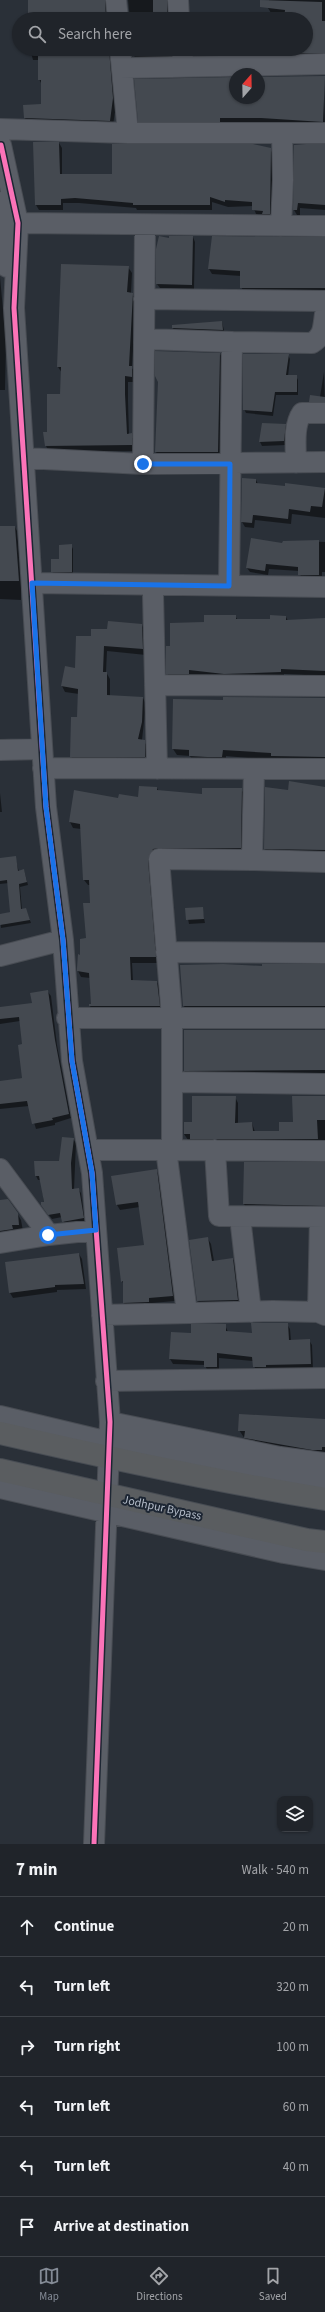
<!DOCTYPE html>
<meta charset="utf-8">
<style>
:root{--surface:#20242a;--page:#282c32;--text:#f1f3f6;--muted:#a2a4a8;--line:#3d4147;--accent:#848b96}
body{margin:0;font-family:"Source Sans 3",sans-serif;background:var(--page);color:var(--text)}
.controls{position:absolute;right:12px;bottom:12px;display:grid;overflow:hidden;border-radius:8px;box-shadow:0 1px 3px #0004}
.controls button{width:36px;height:36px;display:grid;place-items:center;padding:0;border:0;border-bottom:1px solid var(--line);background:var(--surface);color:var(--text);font:20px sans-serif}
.compass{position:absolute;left:229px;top:68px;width:36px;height:36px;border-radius:50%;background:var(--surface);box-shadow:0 1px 3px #0004;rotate:20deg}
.stop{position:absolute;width:12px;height:12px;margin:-9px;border:3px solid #1a73e8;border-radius:50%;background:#fff}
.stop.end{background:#1a73e8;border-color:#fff;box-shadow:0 1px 4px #0008}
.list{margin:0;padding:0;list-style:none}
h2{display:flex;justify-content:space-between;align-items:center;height:52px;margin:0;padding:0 16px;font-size:17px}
h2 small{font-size:13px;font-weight:400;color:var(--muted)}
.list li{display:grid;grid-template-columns:26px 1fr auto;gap:12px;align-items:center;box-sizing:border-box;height:60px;padding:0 16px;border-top:1px solid var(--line)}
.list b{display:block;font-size:15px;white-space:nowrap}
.list em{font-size:13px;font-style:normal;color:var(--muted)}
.icon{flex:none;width:22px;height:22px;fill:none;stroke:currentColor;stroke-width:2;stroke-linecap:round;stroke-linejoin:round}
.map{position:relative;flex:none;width:325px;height:1844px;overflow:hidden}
.search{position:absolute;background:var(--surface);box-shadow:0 1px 3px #0004;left:12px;right:12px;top:12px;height:44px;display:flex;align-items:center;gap:10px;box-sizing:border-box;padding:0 14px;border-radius:22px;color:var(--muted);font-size:15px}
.sheet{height:412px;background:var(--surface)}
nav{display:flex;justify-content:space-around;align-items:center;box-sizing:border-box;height:56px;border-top:1px solid var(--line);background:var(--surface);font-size:11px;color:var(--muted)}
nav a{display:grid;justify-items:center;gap:2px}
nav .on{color:var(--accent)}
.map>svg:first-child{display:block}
.shadow{fill:#0007}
.building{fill:#444950}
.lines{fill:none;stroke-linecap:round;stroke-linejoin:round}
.minor-casing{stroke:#484c53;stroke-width:22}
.highway-casing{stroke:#474c53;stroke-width:24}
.minor{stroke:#5a5e66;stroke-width:20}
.highway{stroke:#5a5d60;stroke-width:22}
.cycleway-casing{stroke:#1d2633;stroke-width:8}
.cycleway{stroke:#fb73b8;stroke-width:5}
.route{stroke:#1a73e8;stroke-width:5}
.labels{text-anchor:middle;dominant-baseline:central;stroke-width:4;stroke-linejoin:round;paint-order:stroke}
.street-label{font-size:12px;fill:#b4bcc9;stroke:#1d2633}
</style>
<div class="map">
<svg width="325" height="1844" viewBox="0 0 325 1844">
<rect width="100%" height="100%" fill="#2a3038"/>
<path class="shadow" d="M29 0H110L109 19H30Z
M128 0H171L170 19H130Z
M269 0H325V59H282L279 50 276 49H306V19H275V14L271 13 268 8Z
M30 49H111L116 104 113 126 28 123 25 118 42 105V85L39 79V60H33Z
M132 49H175L173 61H136Z
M324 77 325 127H143L139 121 235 78V98H259V78Z
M34 143H59L62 148V175H113L270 149 273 154 272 219 256 214 253 206 228 207 212 202V210H137L136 208 79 203H63V210H39L36 205Z
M325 144V210L300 208V215H297L294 210Z
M193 237 195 242 194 289 160 288 157 284 170 239Z
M325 238V294L245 293 241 287V276L212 274 209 269Z
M128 267 132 273 131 293 136 300 132 368 135 373V382H128V401L129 435 135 440V451L49 452 46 446 61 395 62 373 58 367Z
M0 277 6 342 5 390H0Z
M222 322 225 334 175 332 173 328V326Z
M220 354 223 359 221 457H159L156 452 159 382Z
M288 355 290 359 288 376H296L298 380V395H276L273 416 246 413 244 409Z
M324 372 325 407H314L310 401 320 397Z
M263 424 285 425 287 429 286 445 262 446 260 442Z
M256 480 258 484 286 487V484L325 489V518L292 514 291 524 255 520 254 528 245 527 242 522Z
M0 527H15L17 531 21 573V600L0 599Z
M298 541 325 542V572H322V580H302L299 571 269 569 268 575 250 572 247 568 283 544Z
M71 545 73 549V575H54L52 571Z
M235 616 238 620H271L286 617 288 621 325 619V676L284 674V677L257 679 192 675 191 679H171L167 673 171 647 205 623Z
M142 625 145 631 146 655 107 651 106 672 110 679V696L143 698 146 704 142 740 148 746V762H74L71 756 78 719 79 694 65 692 62 686 76 669 92 637 108 630Z
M325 699V762L301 763 226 756V763L193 762 190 756 177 755 173 749 224 702Z
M290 782 325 788V856L268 854 265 849 288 791Z
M157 788 159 792 203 795 241 789 245 795 243 854 163 853 158 963H132L133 981 157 982 160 987 162 1012H93L90 1006 92 1005 90 978 81 977 78 971 87 939 91 904 90 885H88L84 880 81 829 73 828 70 822 75 792 119 799 139 798Z
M0 793 2 812H0Z
M15 857 19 872 24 870 28 885 20 887 22 910 27 912 31 923 1 928 0 915 11 912 9 883 0 884V859Z
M202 908 205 923 189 924 186 909Z
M325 964V1012H187L184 1006 181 966 262 967Z
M48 992 51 996 57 1045 71 1118 55 1123V1125L36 1129 29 1106 0 1109V1082L23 1078V1045L20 1021 0 1024V1008L33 1004Z
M325 1030V1075L188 1076 184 1070Z
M235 1097 238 1103V1124L252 1123 255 1132H280L325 1097V1145L194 1144 192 1140H188L184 1134V1123H193Z
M73 1139 76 1143 74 1190 78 1189 81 1193 85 1222 66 1226 62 1217 52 1219 45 1210 41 1180H38L36 1176 35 1162 60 1161Z
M325 1163V1211L247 1209 244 1204Z
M156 1170 159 1175 175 1301 152 1303V1307L127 1308 124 1303V1285L122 1281 145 1246 140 1207 120 1210 117 1205 112 1177Z
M0 1197V1201L17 1213 21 1220 23 1231 0 1239Z
M208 1239 211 1244 214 1261 233 1259 236 1264 240 1305 201 1306 198 1301Z
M79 1254 82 1259 86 1289 57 1290V1292L13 1298 10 1293Z
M287 1324 290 1329 291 1341 309 1340 312 1345 313 1369 256 1372 253 1361 219 1358V1372H208L205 1365 173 1364 170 1359 192 1334 225 1325 228 1332 253 1334Z
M325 1420V1457L249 1445 239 1430Z"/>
<path class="building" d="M28 0H105L106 19H28Z
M153 0H167V19H153Z
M260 0 322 2V21H325V53H278V49H306V19H284L285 10 260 7Z
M38 49H109L113 98 110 121 24 118 23 105 41 104V80H38Z
M132 49H171V56H132Z
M325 76 323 122 261 118H220V122H138L134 79 235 77V98H259V77Z
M33 142H59L60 174H112V144H253L271 148 270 214H262L263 211 252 210V202L225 200V202L210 197V205H133V203L75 198 61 199V205H35Z
M306 144H325V205L298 203 297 210H293L294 145Z
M159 236 169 238V236H193L192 285 156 284V249Z
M212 236 325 237V288H240V271L208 269Z
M61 264 129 266 127 292 133 293 129 366H132V377L125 376V394L127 434 132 433V445L45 446 43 432H47V394H60L61 367H57Z
M222 321 223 330 172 328V325Z
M155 351 220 353 218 452H155L158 382 155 376Z
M243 354H289L286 375H297V392H275L272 412 243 410Z
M310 395 325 397V402H309Z
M262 423 286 424 284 441 259 442Z
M242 478 256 479V483L285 486V483L325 488 322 507 311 506 310 512 289 509 288 519 253 515 252 523 241 522Z
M0 526H15L19 581H0Z
M251 538 282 543 283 541 319 540V575H298V567L266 564 265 571 246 568Z
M72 544V572H51V559H59V545Z
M204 615H236V619H270V615L286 616V620L325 618V671L281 669V672L224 674 189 670V674H166V646H170V623L204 622Z
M108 621 142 624 143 649 104 646 103 672H107V695L143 697 142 722 138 739 145 740V757H70L71 717H77L78 689 61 686 65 666 75 668 76 636H91V629H107Z
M223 697 325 698V757L271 756V753L223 750 222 757H207L189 756V750L172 749 173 699 223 700Z
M289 781 325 787V850L264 849 265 787 288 790Z
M139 786 157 787V790L202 794V788H242L241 848H159L153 849 148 860 156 957H130L131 980 157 981 160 1006H89V1004H91L89 973 77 971V968L78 954 80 955V939L86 938 83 903H90L89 880H83L80 824 69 822 74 790 118 798 119 794 138 797Z
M16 856 18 871 24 869 27 882 19 884 21 909 26 908 30 920 0 925V914L10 912 7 880 0 881V858Z
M203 907 204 919 186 920 185 908Z
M223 964 262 966V964H325V1006H183L180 965Z
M48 990 55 1040 69 1114 52 1118 53 1120 32 1124 27 1101 0 1104V1081L22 1078 18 1045 22 1044 19 1017 0 1019V1007L32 1003 30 993Z
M184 1030H325V1070L184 1071Z
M192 1096H236L235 1123 252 1122 253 1131H279V1122H293L292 1096H325V1120H317L318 1139H190V1134H184V1122H192Z
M62 1137 74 1138 71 1163 72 1189 79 1188 84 1218 62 1222 60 1213 48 1215 41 1205V1202H44L39 1176H35L34 1161H59Z
M244 1162H325V1206L243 1204Z
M157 1169 173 1296 149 1298V1302L123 1303V1281L121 1282 117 1248 144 1245 138 1202 116 1205 111 1176Z
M8 1199 18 1213 19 1225H12L13 1229 0 1231V1200Z
M208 1237 212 1261 233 1258 238 1300 197 1301 189 1240Z
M79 1253 84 1284 55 1285V1287L9 1293 5 1262Z
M251 1323H288L289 1340 310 1339 311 1364 266 1365V1367H253L252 1357 217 1353V1367H204V1361L169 1359 171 1332 191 1333V1324H226V1331L252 1333Z
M239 1414 325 1419V1447H322V1450H312L244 1438 245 1431H238Z"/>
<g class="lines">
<defs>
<path id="minor" d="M116 0 118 19
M178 0 179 19
M182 49 183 67
M122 68 325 64
M0 129 128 133 120 49
M128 133H325
M1 145 18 223 14 308 46 807 63 940 72 1061 92 1173 110 1422 94 1844
M0 202V223L7 267
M18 223 325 226
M281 226 283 180 282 133
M144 299 325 301
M145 339 232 342
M24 458 143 464 325 462
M296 463C296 447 293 426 302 413H325
M143 464 145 225
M32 583 325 587
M229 585 232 342 312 343C324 336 323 327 325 314
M153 594 157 769
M155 685 325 686
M0 750 42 749
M43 768 325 769
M252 860 325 862
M166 952 325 953
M0 956 63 940
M67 1018H325
M172 1082 325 1084
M166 1149 187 1313
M88 1150H172V1018L159 859 252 860 254 769
M172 1150 325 1151
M215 1150 219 1216 325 1217
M0 1169 49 1235 96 1230
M240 1217 251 1312
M0 1243 49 1235
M318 1312 320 1217
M102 1315 273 1311 318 1312 325 1315
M106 1381 325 1378
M0 1416 109 1442 325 1480
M110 1422 280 1457 325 1463
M0 1488 284 1553 325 1560"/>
<path id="highway" d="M0 1433C108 1458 216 1481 325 1499
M0 1470 307 1540 325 1542"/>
</defs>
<use href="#minor" class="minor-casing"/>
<use href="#highway" class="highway-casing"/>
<use href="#minor" class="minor"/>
<use href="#highway" class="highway"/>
<defs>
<path id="cycleway" d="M1 145 18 223 14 308 46 807 63 940 72 1061 92 1173 110 1422 94 1844"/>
</defs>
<use href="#cycleway" class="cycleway-casing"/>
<use href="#cycleway" class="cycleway"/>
</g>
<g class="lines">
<path class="route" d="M48 1235 96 1230 92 1173 72 1061 63 940 46 807 32 583 229 586 230 464H143"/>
</g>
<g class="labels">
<g class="street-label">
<text transform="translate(162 1508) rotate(12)">Jodhpur Bypass</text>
</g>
</g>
</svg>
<div class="controls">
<button><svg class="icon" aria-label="layers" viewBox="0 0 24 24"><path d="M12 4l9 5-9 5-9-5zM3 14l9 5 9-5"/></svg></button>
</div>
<svg class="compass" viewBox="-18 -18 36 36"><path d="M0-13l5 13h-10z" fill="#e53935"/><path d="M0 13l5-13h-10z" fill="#a2a4a8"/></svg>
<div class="stop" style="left:48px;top:1235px"></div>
<div class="stop end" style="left:143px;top:464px"></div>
<div class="search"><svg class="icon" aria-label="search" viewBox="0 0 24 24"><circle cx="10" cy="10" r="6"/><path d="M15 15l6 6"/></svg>Search here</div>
</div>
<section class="sheet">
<h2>7 min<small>Walk · 540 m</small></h2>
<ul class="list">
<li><svg class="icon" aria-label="ahead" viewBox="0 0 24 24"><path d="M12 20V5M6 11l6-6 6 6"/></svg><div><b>Continue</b></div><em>20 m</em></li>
<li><svg class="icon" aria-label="left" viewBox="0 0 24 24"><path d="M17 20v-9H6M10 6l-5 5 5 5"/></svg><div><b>Turn left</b></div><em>320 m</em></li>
<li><svg class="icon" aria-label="right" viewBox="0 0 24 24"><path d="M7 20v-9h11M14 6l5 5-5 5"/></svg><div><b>Turn right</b></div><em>100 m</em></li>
<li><svg class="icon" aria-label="left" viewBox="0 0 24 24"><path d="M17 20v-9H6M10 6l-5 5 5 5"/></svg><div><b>Turn left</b></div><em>60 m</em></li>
<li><svg class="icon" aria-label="left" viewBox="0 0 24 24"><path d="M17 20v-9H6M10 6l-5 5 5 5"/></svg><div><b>Turn left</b></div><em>40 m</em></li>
<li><svg class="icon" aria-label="arrive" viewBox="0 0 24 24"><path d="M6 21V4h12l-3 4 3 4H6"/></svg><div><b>Arrive at destination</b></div></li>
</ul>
</section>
<nav>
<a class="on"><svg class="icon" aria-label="map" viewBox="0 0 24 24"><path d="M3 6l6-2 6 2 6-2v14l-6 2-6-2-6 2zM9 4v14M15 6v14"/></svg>Map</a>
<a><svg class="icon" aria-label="directions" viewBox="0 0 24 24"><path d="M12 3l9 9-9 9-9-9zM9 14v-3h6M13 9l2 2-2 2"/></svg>Directions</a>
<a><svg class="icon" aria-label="saved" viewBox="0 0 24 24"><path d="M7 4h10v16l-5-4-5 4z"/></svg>Saved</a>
</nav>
